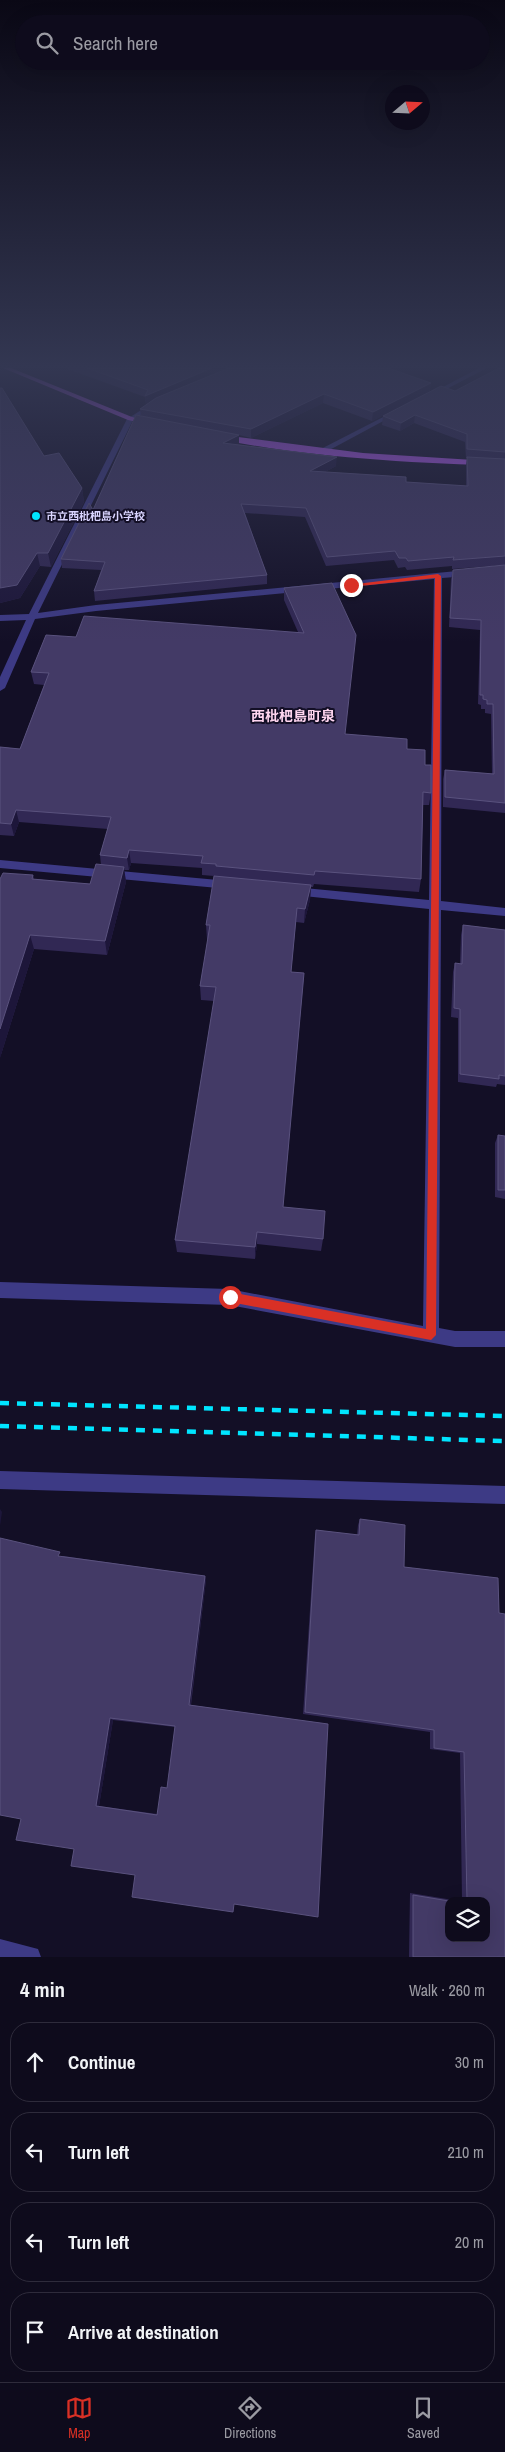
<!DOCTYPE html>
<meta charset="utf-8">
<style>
:root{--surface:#0e0b1c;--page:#171425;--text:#f1f3f6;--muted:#9b9ba3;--line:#2e2b3b;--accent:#d93025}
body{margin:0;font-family:"Archivo Narrow","Noto Sans JP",sans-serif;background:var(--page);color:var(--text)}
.controls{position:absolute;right:15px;bottom:15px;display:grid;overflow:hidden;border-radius:10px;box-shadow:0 5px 20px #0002}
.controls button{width:45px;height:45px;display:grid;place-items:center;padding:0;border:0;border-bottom:1px solid var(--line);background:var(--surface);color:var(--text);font:25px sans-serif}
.compass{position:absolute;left:385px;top:85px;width:45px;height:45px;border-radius:50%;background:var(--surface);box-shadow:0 5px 20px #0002;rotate:71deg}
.stop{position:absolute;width:15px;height:15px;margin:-11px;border:4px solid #d93025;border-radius:50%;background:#fff}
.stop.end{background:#d93025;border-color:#fff;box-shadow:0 1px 5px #0008}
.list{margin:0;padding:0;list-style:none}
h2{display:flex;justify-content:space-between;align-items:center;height:65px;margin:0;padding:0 20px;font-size:21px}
h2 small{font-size:16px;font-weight:400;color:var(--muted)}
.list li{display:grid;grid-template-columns:32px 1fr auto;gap:15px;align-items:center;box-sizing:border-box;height:80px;margin:0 10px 10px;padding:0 10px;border:1px solid var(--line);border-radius:20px}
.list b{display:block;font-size:19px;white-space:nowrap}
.list em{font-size:16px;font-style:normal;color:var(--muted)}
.icon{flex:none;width:28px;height:28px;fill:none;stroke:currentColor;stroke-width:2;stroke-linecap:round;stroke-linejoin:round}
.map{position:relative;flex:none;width:505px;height:1957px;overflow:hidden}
.search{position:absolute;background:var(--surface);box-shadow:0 5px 20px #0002;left:15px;right:15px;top:15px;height:55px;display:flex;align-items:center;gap:12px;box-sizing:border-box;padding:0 18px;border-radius:28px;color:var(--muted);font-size:19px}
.sheet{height:425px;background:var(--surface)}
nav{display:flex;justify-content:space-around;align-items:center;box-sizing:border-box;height:70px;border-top:1px solid var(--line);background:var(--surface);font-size:14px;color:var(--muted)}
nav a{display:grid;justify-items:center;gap:2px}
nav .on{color:var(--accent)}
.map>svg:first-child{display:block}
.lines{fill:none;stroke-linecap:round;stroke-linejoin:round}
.minor{fill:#3d3a85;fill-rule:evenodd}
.major{fill:#c25bff;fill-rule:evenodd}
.rail{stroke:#00e5ff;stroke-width:4.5;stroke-dasharray:9 8;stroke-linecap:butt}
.wall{fill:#312854;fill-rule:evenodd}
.shaded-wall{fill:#1d163a}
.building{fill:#433a66;stroke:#5a527e;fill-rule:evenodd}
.route{fill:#d93025}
.poi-dot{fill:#00e5ff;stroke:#130f26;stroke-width:2}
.labels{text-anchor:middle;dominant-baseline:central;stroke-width:4;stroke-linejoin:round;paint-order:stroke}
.far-poi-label{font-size:11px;font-weight:bold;fill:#d9d4ff;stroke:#130f26;text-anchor:start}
.far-quarter-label{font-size:14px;font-weight:bold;fill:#ffd6f0;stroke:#130f26}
</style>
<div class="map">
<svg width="505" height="1957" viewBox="0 0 505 1957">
<rect width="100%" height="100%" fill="#130f26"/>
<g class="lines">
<path class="minor" d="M479 368H487L433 396 428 395Z
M154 402 157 404 156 405 133 420 38 613 96 605 468 570 472 573 468 576 442 578 441 901 505 908V916L441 910 439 1328 455 1331H505V1347H455L229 1305 0 1298V1282L229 1289 423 1326 429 909 294 895 288 891 294 887 429 900 434 579 96 611 35 619 5 688 0 691V677L26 620 0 621V615L29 614 127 419Z
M395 411 400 412 322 454 315 452Z
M0 860 229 881 235 885 229 889 0 868Z
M0 1471 505 1486V1504L0 1489Z
M0 1939 38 1949 41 1957H0Z"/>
<path class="major" d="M3 368H11L132 417 154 423 151 425 128 420Z
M222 435 363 453 505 462V466C413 463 309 458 219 439V435Z"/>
<path class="rail" d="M0 1403 505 1416
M0 1426 505 1441"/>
</g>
<path class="wall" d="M65 368H388L430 391 372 421 323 403 251 438 239 435V444H237L336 466 325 472 406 482 466 486V465L467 458H466L465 442 414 423 400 431 382 425 383 416 455 391 505 368V565L452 569V566L407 570 405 567 398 568 394 560 326 566 305 517 245 513 267 575V584L95 601 94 591 101 570 62 568 61 559 93 510 141 416 140 409 148 404 146 405 145 397Z
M0 388 44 456 82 488 84 502 51 567 40 566 20 598 0 603Z
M505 565V813L443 807V779L445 770 492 774 491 714 485 713V709H481V705L478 704 480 630 449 627 451 579 453 570Z
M332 583 345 734 407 749 425 765 431 793 429 805H423L421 879 419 892 314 884 313 887H311L310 900 304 923 296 922 291 972 304 973 283 1207 323 1239 321 1251 257 1244 255 1259 177 1252 175 1240 214 1001 201 1000 200 986 208 939H207L206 925 214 876 202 875V868L131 863 129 870H124L126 882 107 955 34 949 0 1058 33 875 34 879 90 884 101 865 100 855 108 829 19 822 14 836 0 835V747L20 749 44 685 34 684 31 672 76 637 298 632 284 600V588Z
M463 925 505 930V1085L497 1084 496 1087 458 1082V1018L451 1017 453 972 455 963 460 964 461 935Z
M498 1135 505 1136V1199L495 1197V1143Z
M360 1519 404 1567 498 1578 505 1957H409L410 1893 459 1901H449V1938L486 1901H462L460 1753 430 1749V1732L303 1714 315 1535 316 1530 357 1535 358 1525Z
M63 1556 205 1576 206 1580 191 1705 328 1724 135 1875 74 1849 21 1819ZM113 1720 175 1727 167 1788 157 1814 99 1806Z"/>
<path class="shaded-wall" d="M212 368H230L146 405 145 396Z
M431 383 430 391 372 421 373 412Z
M324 394 323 403 251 438V429Z
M415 415 414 423 400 431 401 423Z
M239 435V444L223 451V443Z
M337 457 336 466 310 480V471Z
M82 488 84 502 51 567 48 553Z
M37 553 40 566 20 598 0 603V588Z
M16 810 19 822 14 836 11 824Z
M129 850 131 863 129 870 127 858Z
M124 867 126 882 107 955 105 941Z
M311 885 310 900 304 923 305 909Z
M297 908 296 922 290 986 291 972Z
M30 935 34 949 0 1058V1029Z
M304 973 303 988 282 1219 283 1207Z
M257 1232V1244L255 1259V1247Z
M0 1509 2 1512 0 1526Z
M205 1576 206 1580 190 1707 189 1705Z
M110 1718 113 1720 99 1806H96Z"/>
<path class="building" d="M87 368H212L145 396 148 390Z
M229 368H388L431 383 373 412 324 394 251 429 140 409 156 398Z
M499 368H505V452L467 449V434L415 415 401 423 383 416 441 386 455 391Z
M0 388H2L44 456 59 453 82 488 48 553H37L17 585 0 588Z
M136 415 239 435 223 443 337 457 310 471 406 477V482L468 486 467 457 505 459V556L453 560 454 557 408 561 406 558H399L395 551 327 557 306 508 241 504 267 575 94 591 105 562 61 559 89 503 93 510Z
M505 565V803L445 797V770L494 774 493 704H487V700L483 699V695H480L481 620 450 618 453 570Z
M332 583 356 635 345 734 407 739V749L425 750V765H431V793L423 792 421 879 315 871 314 875 216 866V864L201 863 203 856 129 850 127 858 100 855 111 817 16 810 11 824 0 823V747L20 749 49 673 31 672 46 635 76 637 84 616 304 633 284 588Z
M96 864 124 867 105 941 30 935 0 1029V879L3 873 33 875 32 879 90 884Z
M214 876 311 885 305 909 297 908 291 972 304 973 283 1207 325 1211 323 1239 257 1232 255 1247 175 1240 216 987 200 986 210 925H206Z
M463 925 505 930V1076L499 1075V1079L460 1074V1009L454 1008 455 963 462 964Z
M498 1135 505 1136V1190H498Z
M360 1519 405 1525 404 1567 498 1578 499 1613 505 1614V1957H413V1895L449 1901V1938H486V1901H467L464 1752 434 1748V1730L305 1712 316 1530 359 1535Z
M0 1538 60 1552 58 1556 205 1576 189 1705 328 1724 318 1917 234 1904 233 1912 132 1897 135 1875 71 1866 74 1849 16 1840 21 1819 0 1815ZM110 1718 175 1726 167 1788 161 1787 157 1815 96 1806Z"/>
<linearGradient id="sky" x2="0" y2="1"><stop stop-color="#0a0815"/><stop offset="0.57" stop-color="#333752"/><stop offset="1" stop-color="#333752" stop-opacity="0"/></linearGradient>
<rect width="505" height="642" fill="url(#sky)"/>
<path class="route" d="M438 574 441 576 436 1335 431 1340 230 1302 224 1297 230 1292 426 1329 435 578 351 587 348 585Z"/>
<circle class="poi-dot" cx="36" cy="516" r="5"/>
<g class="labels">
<g class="far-poi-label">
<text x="46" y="516">市立西枇杷島小学校</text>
</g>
<g class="far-quarter-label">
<text x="293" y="716">西枇杷島町泉</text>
</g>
</g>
</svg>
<div class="controls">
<button><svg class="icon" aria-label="layers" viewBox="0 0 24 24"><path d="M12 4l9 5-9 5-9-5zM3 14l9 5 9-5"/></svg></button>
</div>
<svg class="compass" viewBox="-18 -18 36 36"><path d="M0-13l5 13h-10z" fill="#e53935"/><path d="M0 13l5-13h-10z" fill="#9b9ba3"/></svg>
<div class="stop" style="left:230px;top:1297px"></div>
<div class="stop end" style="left:351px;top:585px"></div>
<div class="search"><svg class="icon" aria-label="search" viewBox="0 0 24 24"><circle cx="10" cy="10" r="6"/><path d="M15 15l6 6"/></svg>Search here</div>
</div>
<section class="sheet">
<h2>4 min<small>Walk · 260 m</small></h2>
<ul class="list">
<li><svg class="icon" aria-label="ahead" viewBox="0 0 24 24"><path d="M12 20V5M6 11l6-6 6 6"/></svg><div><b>Continue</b></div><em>30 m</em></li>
<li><svg class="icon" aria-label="left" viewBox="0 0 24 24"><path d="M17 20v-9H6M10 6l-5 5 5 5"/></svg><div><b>Turn left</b></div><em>210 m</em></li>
<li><svg class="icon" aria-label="left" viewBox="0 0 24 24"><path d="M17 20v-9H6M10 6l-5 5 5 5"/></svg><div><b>Turn left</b></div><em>20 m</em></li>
<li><svg class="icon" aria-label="arrive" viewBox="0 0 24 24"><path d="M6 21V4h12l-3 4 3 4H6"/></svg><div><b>Arrive at destination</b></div></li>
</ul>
</section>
<nav>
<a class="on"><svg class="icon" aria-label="map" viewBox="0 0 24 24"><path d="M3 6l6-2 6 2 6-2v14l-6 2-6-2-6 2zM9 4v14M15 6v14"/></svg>Map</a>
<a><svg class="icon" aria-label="directions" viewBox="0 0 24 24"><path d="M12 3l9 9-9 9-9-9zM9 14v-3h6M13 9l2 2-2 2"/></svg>Directions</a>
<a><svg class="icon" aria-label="saved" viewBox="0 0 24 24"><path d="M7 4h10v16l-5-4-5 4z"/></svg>Saved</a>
</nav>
